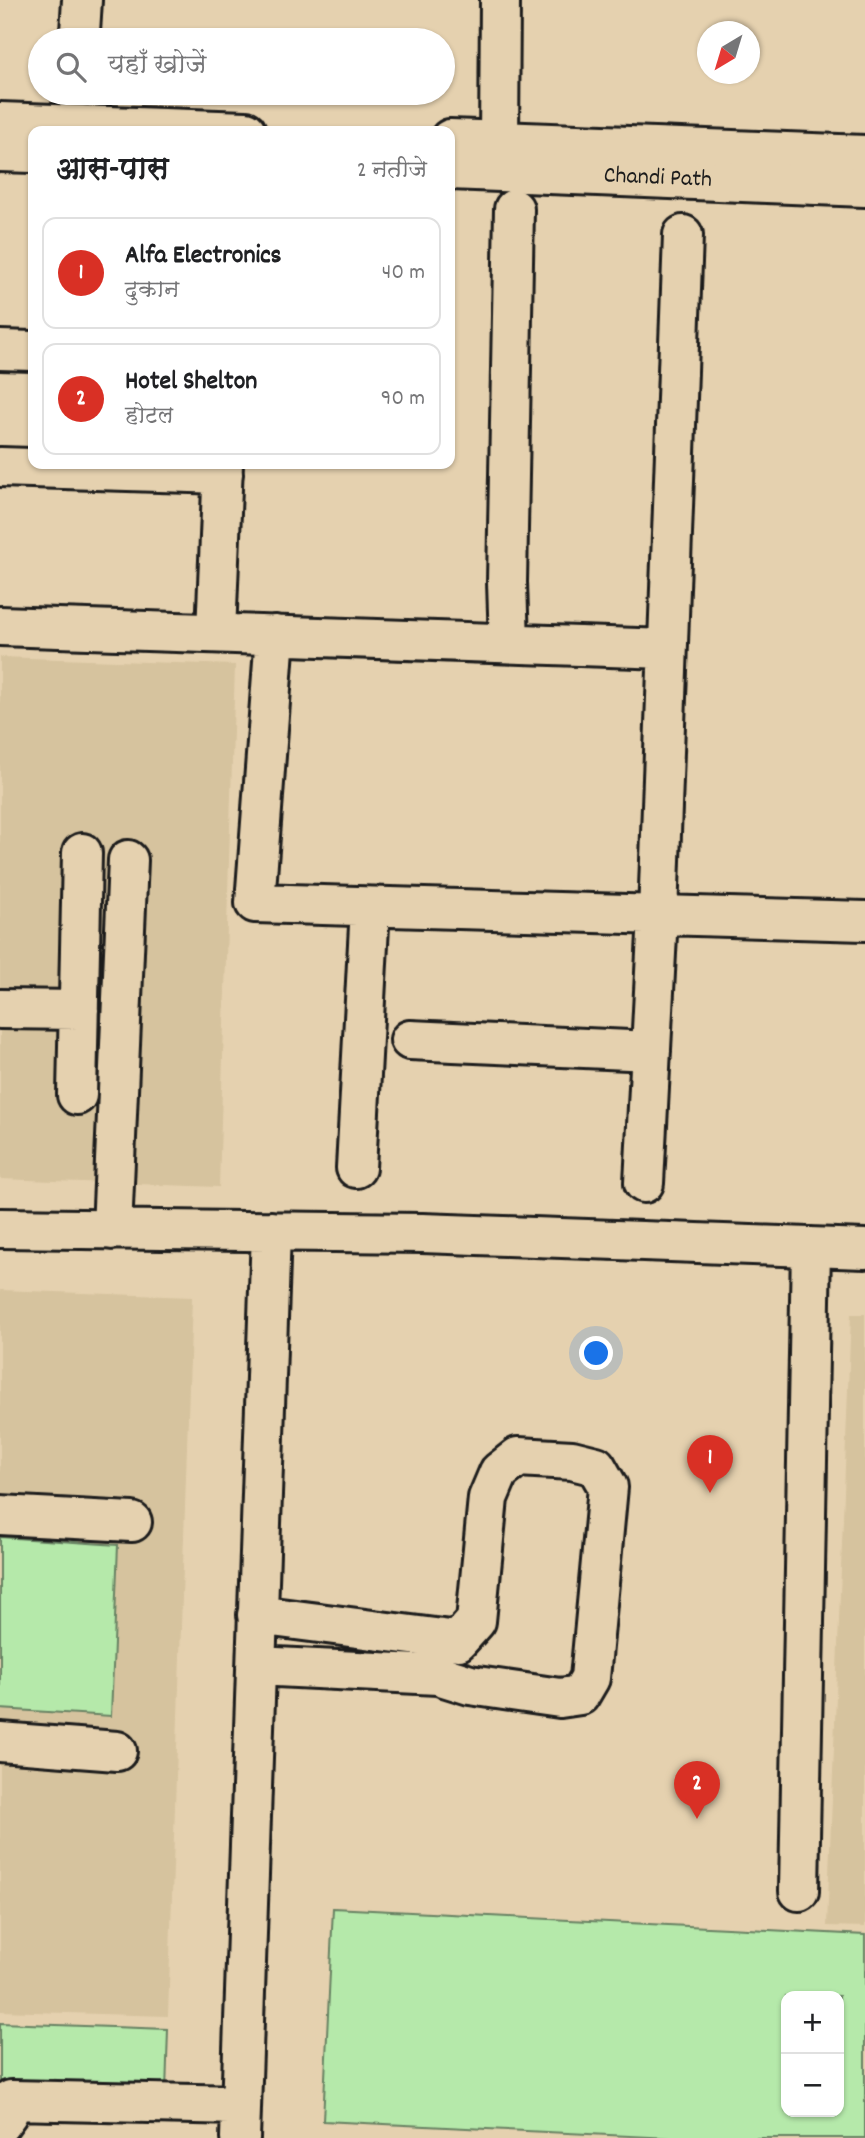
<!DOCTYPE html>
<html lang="hi">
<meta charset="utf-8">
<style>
:root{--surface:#fff;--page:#f6f6f6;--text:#202124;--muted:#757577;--line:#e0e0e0;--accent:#d93025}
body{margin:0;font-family:Dekko,"Playpen Sans Deva",sans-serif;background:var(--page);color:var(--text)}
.controls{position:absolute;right:21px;bottom:21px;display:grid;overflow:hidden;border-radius:14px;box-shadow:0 2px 5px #0004}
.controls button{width:63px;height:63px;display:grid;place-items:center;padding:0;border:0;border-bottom:2px solid var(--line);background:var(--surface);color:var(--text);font:35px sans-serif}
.compass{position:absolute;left:697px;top:21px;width:63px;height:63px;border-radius:50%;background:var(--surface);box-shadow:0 2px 5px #0004;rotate:218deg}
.you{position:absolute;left:597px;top:1354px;width:24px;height:24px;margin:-18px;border:5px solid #fff;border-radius:50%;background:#1a73e8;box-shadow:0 0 0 10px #1a73e833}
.badge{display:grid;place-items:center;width:46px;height:46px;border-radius:50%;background:var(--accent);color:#fff;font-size:23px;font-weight:700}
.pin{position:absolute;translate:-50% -58px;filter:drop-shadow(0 2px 4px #0008)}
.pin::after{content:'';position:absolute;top:37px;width:24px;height:21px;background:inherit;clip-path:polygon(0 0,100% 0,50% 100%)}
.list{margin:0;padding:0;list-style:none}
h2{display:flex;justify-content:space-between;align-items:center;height:91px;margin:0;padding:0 28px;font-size:30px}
h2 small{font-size:23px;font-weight:400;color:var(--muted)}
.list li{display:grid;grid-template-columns:46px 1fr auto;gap:21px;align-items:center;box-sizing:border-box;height:112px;margin:0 14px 14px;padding:0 14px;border:2px solid var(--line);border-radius:14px}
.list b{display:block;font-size:26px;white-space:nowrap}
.list p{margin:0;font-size:23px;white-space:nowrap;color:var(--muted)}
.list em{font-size:23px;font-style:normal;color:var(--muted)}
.icon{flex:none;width:38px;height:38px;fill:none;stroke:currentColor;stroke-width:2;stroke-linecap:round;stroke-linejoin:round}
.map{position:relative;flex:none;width:865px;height:2138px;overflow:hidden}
.search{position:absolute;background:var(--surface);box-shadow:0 2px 5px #0004;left:28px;top:28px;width:427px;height:77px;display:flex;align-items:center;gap:18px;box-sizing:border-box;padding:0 24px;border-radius:38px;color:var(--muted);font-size:26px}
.panel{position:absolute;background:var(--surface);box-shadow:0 2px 5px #0004;left:28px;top:126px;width:427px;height:343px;border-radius:14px}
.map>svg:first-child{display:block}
.built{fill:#d6c39e}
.park{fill:#b5e9aa;stroke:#688263;stroke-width:2;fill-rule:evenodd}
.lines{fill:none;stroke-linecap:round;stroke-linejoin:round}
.minor-casing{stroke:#1c1c1c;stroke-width:44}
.major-casing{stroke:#1c1c1c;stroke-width:44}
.minor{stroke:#e5d1af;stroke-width:38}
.major{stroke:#e5d1af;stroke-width:38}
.labels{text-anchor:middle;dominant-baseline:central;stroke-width:5;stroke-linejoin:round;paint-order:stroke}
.street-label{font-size:24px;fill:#1c1c1c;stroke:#e5d1af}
</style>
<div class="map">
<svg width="865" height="2138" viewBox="0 0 865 2138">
<rect width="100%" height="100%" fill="#e5d1af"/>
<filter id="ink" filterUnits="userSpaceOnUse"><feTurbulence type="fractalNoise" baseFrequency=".0143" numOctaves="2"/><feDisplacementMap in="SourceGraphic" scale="14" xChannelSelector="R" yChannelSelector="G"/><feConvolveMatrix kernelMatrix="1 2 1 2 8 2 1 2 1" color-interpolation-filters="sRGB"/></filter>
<g filter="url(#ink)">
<path class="built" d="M0 657 235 665 219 1187 0 1179Z
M0 1290 192 1297 168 2016 0 2011Z
M851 1314H865V1927L827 1926Z"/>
<path class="park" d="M0 1537 118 1545 111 1716 0 1709Z
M333 1908 865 1935V2138H671L323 2121ZM786 1996H839V2112H786Z
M0 2023 168 2029 166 2092 0 2085Z"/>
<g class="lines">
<defs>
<path id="minor" d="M80 32 82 0
M499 141 500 0
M0 350 33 351
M0 467 223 474
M0 626 667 649
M216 633 223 464
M275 635 255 903 865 921
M509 643 507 582 514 209
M0 1009 79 1010
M410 1040 651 1051
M77 1095 82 853
M356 1168 370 907
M644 1183 658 915 683 235
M0 1228 422 1233 865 1249
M112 1230 128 860
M0 1515 132 1522
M256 1666 438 1675 470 1685 560 1698 580 1695 590 1678 608 1487 596 1466 572 1460 518 1457 499 1472 488 1498 476 1621 458 1641 257 1615
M0 1742 117 1751
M799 1891 811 1247
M0 2124 8 2113 11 2100 241 2105
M240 2138 271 1231"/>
<g id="major">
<path d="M0 122 246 131"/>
<path d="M450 139 865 155"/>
<path d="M0 152 33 153"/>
<path id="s1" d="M450 170 865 187"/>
</g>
</defs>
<use href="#minor" class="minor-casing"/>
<use href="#major" class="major-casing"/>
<use href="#minor" class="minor"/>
<use href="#major" class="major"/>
</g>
</g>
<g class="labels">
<g class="street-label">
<text stroke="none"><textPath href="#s1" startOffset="208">Chandi Path</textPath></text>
</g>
</g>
</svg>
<div class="controls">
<button>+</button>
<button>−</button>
</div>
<svg class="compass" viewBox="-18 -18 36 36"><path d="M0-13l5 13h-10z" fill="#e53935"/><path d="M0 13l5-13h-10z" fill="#757577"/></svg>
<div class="you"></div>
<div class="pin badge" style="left:710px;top:1493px">1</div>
<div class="pin badge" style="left:697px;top:1819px">2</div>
<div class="search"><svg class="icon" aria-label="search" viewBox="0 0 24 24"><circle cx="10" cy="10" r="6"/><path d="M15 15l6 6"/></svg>यहाँ खोजें</div>
<section class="panel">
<h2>आस-पास<small>2 नतीजे</small></h2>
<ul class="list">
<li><span class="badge">1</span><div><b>Alfa Electronics</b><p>दुकान</p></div><em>40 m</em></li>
<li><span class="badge">2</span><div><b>Hotel Shelton</b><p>होटल</p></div><em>90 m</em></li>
</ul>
</section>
</div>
